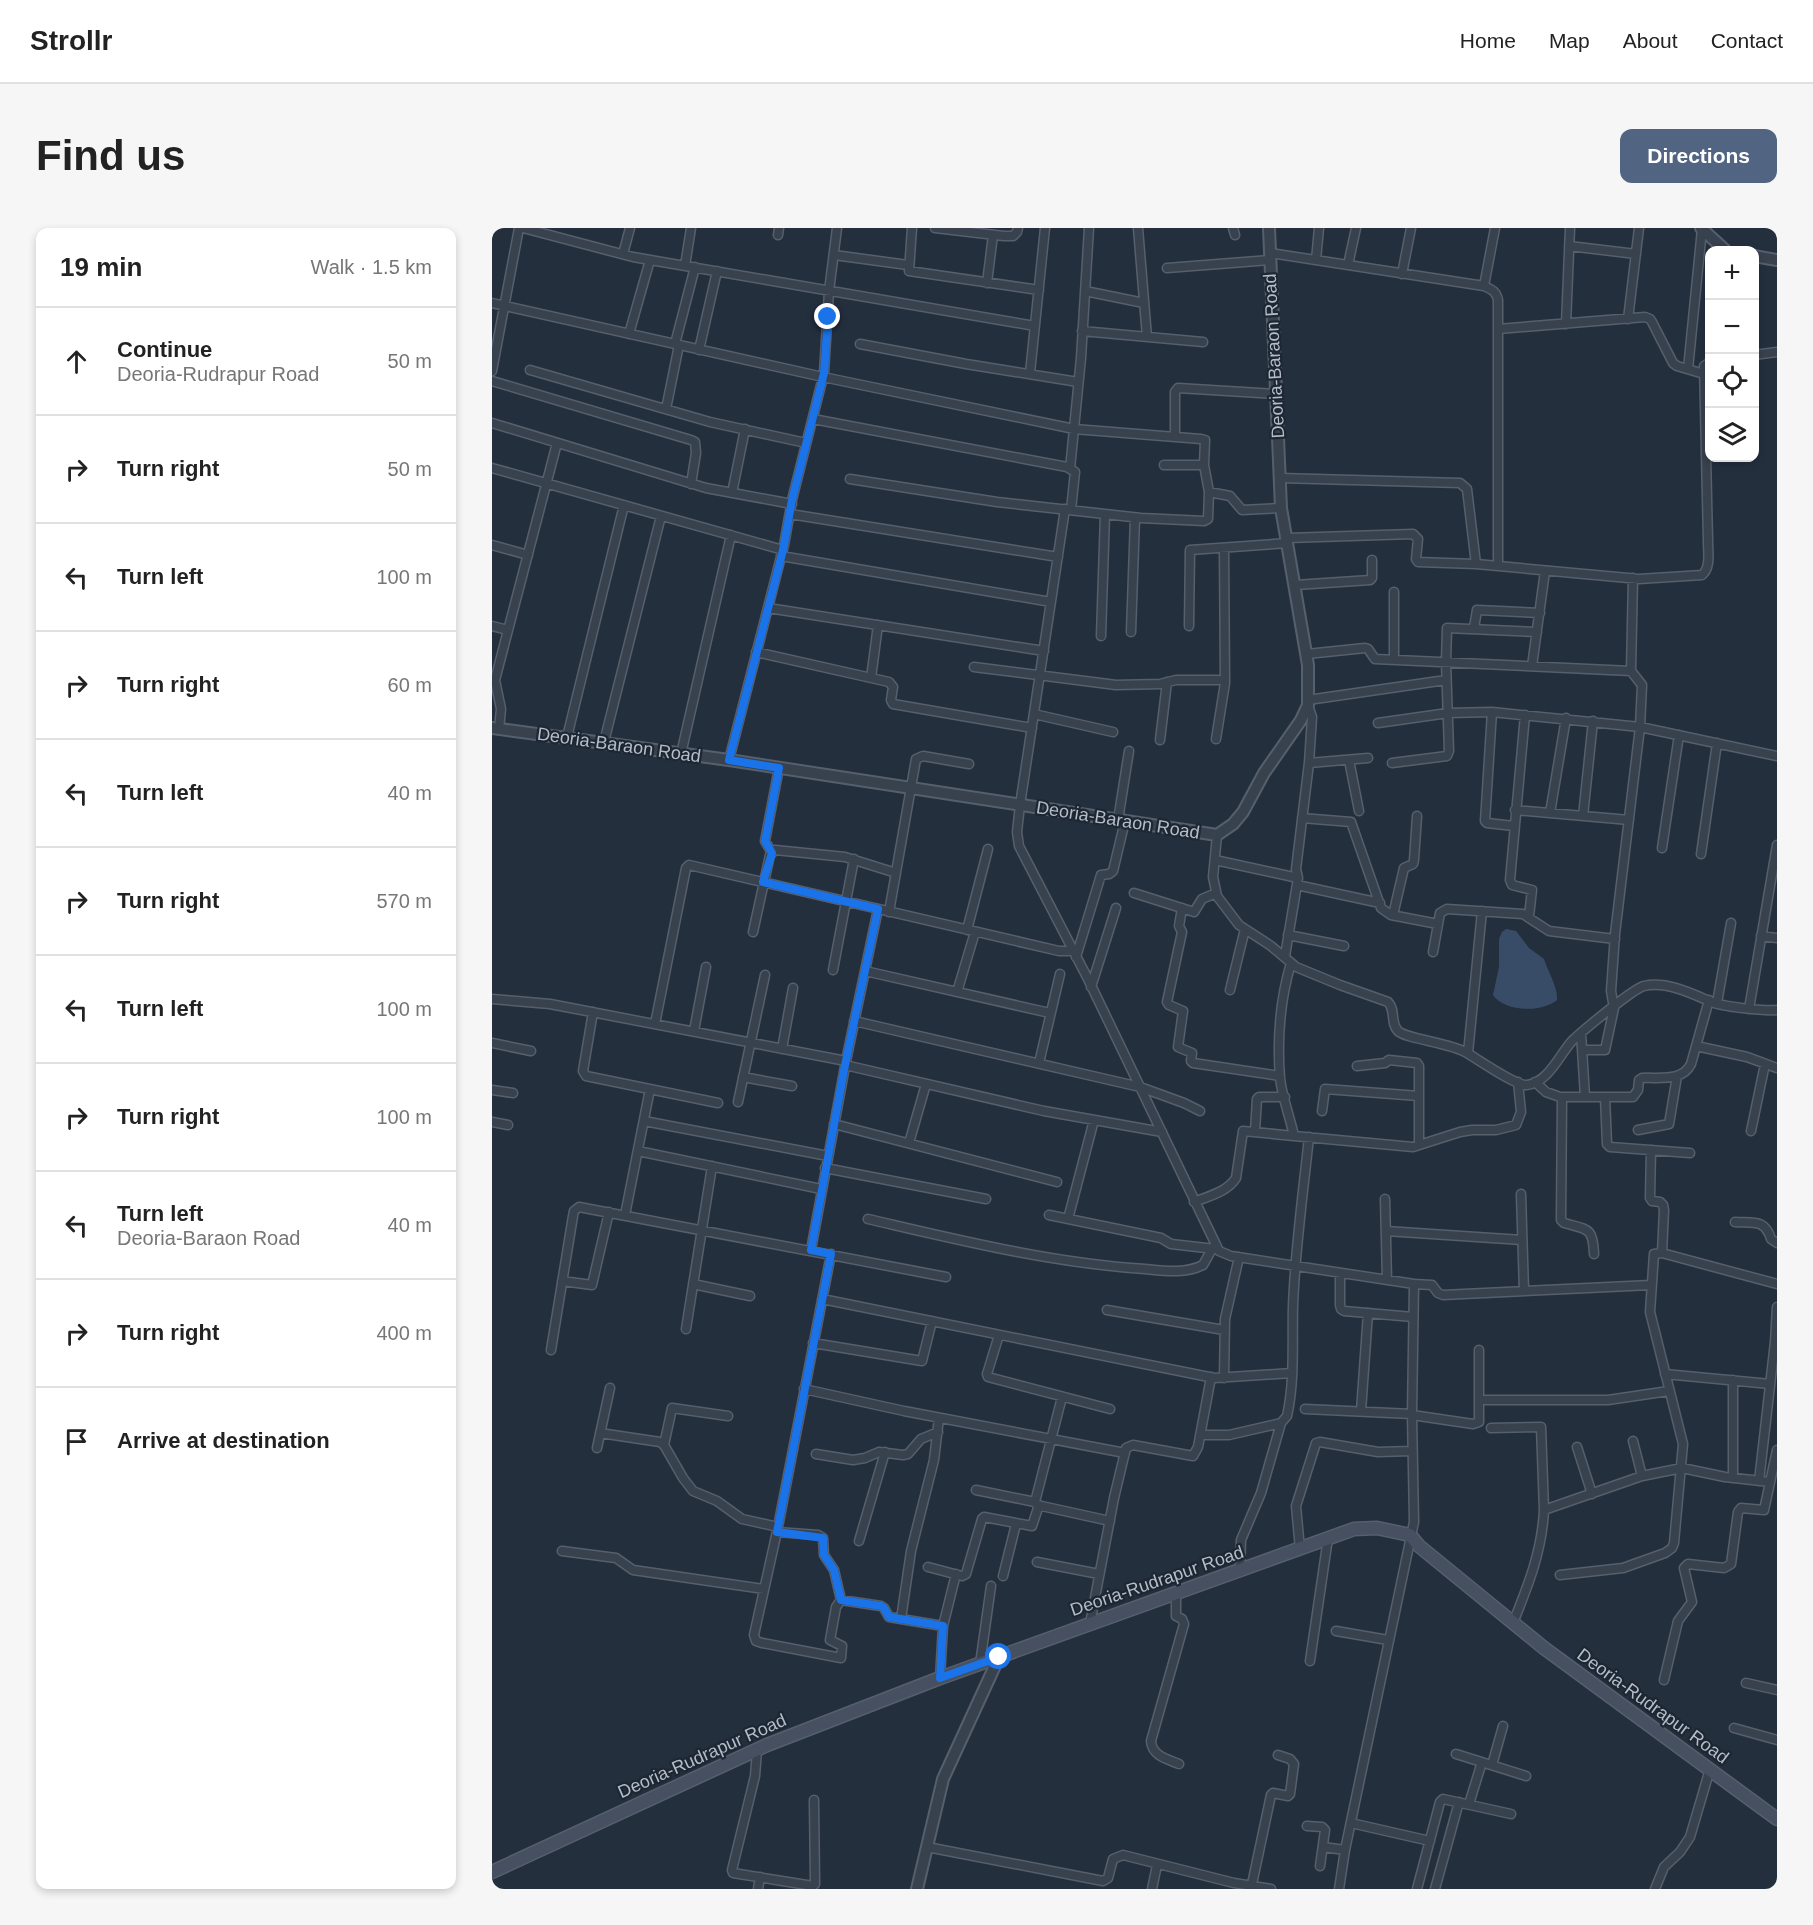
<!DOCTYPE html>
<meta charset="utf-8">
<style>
:root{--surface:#fff;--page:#f6f6f6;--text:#222;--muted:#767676;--line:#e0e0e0;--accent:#516482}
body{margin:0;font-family:Arial,sans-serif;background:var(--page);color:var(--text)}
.controls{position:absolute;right:18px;top:18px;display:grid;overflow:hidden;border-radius:12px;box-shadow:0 3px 9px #0003}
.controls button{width:54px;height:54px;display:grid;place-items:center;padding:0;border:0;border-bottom:2px solid var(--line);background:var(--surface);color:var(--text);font:30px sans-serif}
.stop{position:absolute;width:18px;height:18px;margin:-14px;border:4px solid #1a73e8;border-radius:50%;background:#fff}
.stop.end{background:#1a73e8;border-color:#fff;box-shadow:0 2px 6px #0008}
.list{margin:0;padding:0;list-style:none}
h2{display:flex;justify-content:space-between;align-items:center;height:78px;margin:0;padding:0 24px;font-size:26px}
h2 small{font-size:20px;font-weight:400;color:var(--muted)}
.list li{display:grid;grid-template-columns:39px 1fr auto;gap:18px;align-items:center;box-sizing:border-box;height:108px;padding:0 24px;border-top:2px solid var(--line)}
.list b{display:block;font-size:22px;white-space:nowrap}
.list p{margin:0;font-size:20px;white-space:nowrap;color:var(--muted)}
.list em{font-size:20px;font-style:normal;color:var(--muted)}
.icon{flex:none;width:33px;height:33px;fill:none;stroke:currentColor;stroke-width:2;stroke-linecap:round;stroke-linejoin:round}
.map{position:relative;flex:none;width:1285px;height:1661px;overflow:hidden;border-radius:12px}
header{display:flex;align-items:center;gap:36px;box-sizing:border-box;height:84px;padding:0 30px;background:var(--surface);border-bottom:2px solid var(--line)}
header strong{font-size:28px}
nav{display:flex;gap:33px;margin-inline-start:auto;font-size:21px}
.intro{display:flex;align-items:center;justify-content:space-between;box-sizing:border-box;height:144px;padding:0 36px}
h1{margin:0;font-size:42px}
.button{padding:15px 27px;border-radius:12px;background:var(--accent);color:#fff;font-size:21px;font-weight:700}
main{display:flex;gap:36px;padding:0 36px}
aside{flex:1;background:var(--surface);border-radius:12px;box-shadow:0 3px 9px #0003}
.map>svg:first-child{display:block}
.water{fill:#394c67}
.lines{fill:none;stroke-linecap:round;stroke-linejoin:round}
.minor-casing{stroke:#565f6c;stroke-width:11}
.tertiary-casing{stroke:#565f6c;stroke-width:14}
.secondary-casing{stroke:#565f6c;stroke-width:15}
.minor{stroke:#38414e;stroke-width:8}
.tertiary{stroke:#38414e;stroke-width:10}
.secondary{stroke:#465061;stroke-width:12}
.route{stroke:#1a73e8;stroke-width:8}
.labels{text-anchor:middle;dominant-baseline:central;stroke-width:4.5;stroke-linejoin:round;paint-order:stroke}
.street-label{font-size:18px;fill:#b4bcc9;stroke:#1d2633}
</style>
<header>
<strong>Strollr</strong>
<nav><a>Home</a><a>Map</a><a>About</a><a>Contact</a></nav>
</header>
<div class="intro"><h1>Find us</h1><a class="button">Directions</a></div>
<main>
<aside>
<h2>19 min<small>Walk · 1.5 km</small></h2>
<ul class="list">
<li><svg class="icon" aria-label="ahead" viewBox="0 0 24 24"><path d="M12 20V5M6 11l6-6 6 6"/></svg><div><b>Continue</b><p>Deoria-Rudrapur Road</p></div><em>50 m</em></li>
<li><svg class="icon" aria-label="right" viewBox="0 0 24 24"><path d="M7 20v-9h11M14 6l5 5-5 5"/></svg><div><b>Turn right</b></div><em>50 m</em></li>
<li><svg class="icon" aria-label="left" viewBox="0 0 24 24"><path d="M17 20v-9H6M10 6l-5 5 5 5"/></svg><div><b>Turn left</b></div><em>100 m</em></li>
<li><svg class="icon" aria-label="right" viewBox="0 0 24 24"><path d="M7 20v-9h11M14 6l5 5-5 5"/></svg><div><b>Turn right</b></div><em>60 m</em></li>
<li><svg class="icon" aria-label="left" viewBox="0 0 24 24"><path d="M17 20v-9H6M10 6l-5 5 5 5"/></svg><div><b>Turn left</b></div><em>40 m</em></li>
<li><svg class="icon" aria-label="right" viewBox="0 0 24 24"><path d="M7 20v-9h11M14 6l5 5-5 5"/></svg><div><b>Turn right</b></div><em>570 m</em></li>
<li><svg class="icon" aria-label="left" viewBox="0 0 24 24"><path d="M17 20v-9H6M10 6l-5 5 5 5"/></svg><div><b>Turn left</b></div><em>100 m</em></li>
<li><svg class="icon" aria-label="right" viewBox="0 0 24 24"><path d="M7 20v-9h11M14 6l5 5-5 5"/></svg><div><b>Turn right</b></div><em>100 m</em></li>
<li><svg class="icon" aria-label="left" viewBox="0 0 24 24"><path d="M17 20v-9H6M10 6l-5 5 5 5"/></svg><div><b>Turn left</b><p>Deoria-Baraon Road</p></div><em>40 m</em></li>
<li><svg class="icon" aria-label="right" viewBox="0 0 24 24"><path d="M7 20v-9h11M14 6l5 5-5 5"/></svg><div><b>Turn right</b></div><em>400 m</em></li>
<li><svg class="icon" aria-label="arrive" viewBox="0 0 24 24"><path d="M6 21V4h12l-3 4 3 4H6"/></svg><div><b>Arrive at destination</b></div></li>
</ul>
</aside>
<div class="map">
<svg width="1285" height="1661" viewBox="0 0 1285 1661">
<rect width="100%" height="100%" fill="#242f3e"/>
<path class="water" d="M1014 701 1024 703 1037 720 1052 731C1056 744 1066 759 1065 772 1050 785 1013 784 1001 767L1007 739V711L1010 704Z"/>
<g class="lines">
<defs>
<path id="minor" d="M31 0 141 29 543 98
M420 0 417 43 547 62
M443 0 512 8H521L525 4 526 0
M646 0 655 109
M741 0 743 7
M286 7 287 0
M1077 18 1144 26
M778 25 992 58 1003 0
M131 26 138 0
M342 27 416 37
M824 32 827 0
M856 37 864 0
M193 38 199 0
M675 40 778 32
M910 46 919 0
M495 55 501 7
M992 58C1000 62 1004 63 1006 72V338
M593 63 652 75
M0 75 331 149 582 201 709 211 713 212 712 237
M1136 91 1147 0
M1074 96 1078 0
M1006 101 1153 89 1158 91 1160 94 1181 135 1185 138 1212 146
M590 103 711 114
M137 106 158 32
M183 116 203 39
M368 116 474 136 586 154
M207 122 225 43
M1262 127 1285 124
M1196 141 1210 1
M38 142 218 194 314 215
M0 143 27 0
M538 145 553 0
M0 153 199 212 203 214 204 225 199 256
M174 181 187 117
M321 191 575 239 583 244 579 282
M0 195 214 260 300 276
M683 209V164L686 160 784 166
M672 237H712L717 264 738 268 750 282 789 280
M0 240 291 322
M578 241 589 130 597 0
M788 250 968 255 975 261 984 336 1147 351 1210 347C1219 340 1216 324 1216 313L1212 138 1218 134
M358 251 505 274 649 290 712 293 716 291 717 264
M240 265 253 201
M573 281 528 577 525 604 527 618 596 751 727 1023 739 1028 922 1056 920 1186 922 1294 853 1622 847 1661
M298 286 566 329
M795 310 921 306 926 311 924 331 926 334 984 336
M0 317 36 327
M289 328 559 374
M804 357 878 352 880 350V332
M276 380 552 423
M0 398 16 402
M697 398 698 322 796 315
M982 400 985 382 1048 385
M639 404 643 290
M609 408 613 286
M264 424 397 454 401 459 399 472 401 476 540 500
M815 426 873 420 876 421 883 431 1139 443
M902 432V364
M1040 438 1053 343
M482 439 624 457 668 456 684 452H733
M379 450 386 397
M816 472 954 452
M1000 484 993 593 995 595 1022 598
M542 486 621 504
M1033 487 1018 652 1020 657 1040 662 1037 688
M886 495 956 485 1000 484 1148 499 1285 528
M7 501 9 481 3 452 65 215
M75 509 132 277
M724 511 733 455 732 320
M668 512 675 454
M112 514 169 288
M189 526 239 307
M237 532 292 317 300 272 332 145 337 63 345 0
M857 532 867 583
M817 535 876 530
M900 535 955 528 957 523 954 434 955 400 1045 404
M1023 582 1137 592
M1058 585 1074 490
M1091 588 1101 493
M810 590 859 594 889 680 899 687 946 696
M626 592 637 523
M725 607 721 649 725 668 747 697 779 718 804 739 848 757 896 774C904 782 898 795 906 803 914 811 960 815 975 825 987 832 1024 858 1035 857 1056 855 1068 826 1080 813 1089 804 1142 760 1152 758 1174 753 1199 765 1217 773 1230 779 1271 783 1285 782
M1170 620 1187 507
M280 625 273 613 287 540
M1209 626 1225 515
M723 632 806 650
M805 657 888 675
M642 665 702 684 710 671 724 665
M690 680 687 698 690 704 675 774 677 777 691 783 686 819 700 825 699 833 701 835 788 848
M397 684 424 531 431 528 477 536
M901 687 912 640 921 636 922 632 925 588
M475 702 496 621
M261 704 278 627 283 622 353 629 404 645
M796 707 852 718
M1269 708 1285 710
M941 724 948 685 955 681 1031 686 1057 703 1123 711
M793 728 806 650 804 641 817 535 820 489 816 477
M584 729 609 647 617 646 621 643 633 593
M799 735C788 772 785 811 788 850 790 869 798 889 802 908L921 919 968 904 980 902H1004L1024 897 1029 884 1026 854
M341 742 362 631
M373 743 558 785
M599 759 624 680
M738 762 753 701
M465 764 483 704
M0 771 58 776 354 833
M1225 775 1239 695
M1257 781 1285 617
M101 784 91 843 94 848 226 875
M362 793 648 859 692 875 708 883
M163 796 194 640 197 637 567 723H581
M202 803 214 739
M1089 805 1093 869
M0 815 39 823
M1204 818 1255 829 1285 840
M290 821 301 760
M1090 822H1113L1122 780 1119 763 1123 706 1148 499 1150 457 1139 443 1141 350
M976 825 990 683
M547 835 568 746
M353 837 552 883 670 904
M865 838 893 835 897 832 925 835 927 838V917
M251 849 300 858
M1043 854 1054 864 1068 869H1141L1146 862 1147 852 1150 850C1168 849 1190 854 1199 836L1217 772
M0 862 21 865
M1070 869 1069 992 1072 995C1096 1002 1101 999 1102 1026
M1113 869 1115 916 1118 919 1198 925
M246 874 273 747
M830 883 833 861 927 868
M152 893 336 928
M0 894 16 897
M342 896 565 954
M1146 902 1177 896 1185 848
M763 903 765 871 767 869H793
M1259 903 1273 836
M417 915 434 856
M1159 922 1158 970 1160 973 1168 974 1171 977 1172 982 1170 1025
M146 923 329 961
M333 940 494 971
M1029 966 1032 1063
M893 971 895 1052
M702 974C717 968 735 964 744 950L751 903 802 908
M133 987 158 861
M557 987 669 1010 679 1016 723 1021
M376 991C467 1012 559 1035 653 1041 673 1043 693 1046 711 1037L720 1021
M576 991 602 892
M1243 994C1262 995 1273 991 1279 1011L1285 1015
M894 1003 1030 1012
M319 1022 354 833 386 681
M339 1026 286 1299 262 1407 264 1413 270 1415 349 1430 350 1418 338 1412 344 1379 349 1372 389 1378 392 1380 397 1389 451 1398
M848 1045V1077L849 1081 852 1083 921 1089
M70 1053 100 1057 117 984
M201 1056 258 1068
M922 1056 940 1057 946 1065 951 1067 1159 1057
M330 1071 722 1150 800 1145
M615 1082 732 1102
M194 1101 220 938
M507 1107 495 1146 496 1149 618 1181
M321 1115 430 1133 440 1093
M59 1122 81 988 82 983 87 979 454 1049
M1173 1146 1278 1156
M732 1150 733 1091 747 1029
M1241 1152V1250
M312 1161 412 1183 633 1225
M570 1169 543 1274 545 1277 618 1293
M988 1172H1116L1177 1163
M813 1181 920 1186
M869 1183 876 1085
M920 1187 981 1196 987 1194V1122
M999 1200 1049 1199 1052 1282
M108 1205 168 1214 172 1217 191 1250 201 1263 225 1273 250 1291 286 1299
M708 1207H737L789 1195 795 1188C803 1152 800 1115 801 1078 803 1022 811 966 817 909
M1141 1213 1150 1248
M172 1217 180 1180 236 1188
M1085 1219 1100 1266
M105 1220 118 1160
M324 1226 361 1232 373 1230 387 1224 411 1227 416 1226 429 1211 446 1204
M1267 1253 1283 1114 1285 1079
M484 1262 543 1274
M285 1304 326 1307 331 1310 332 1327 342 1342 349 1372
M367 1313 393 1224
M808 1321 804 1278 824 1215 828 1214 886 1224 920 1223
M70 1323 124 1330 141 1342 272 1361
M545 1334 607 1346
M436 1339 470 1348 474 1346 490 1291 492 1289 540 1298 547 1277
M748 1343 749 1312 769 1265 789 1195
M1068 1347 1131 1340 1173 1325 1180 1320 1182 1315 1191 1216 1158 1084 1162 1026 1170 1025 1285 1056
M511 1348 524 1296
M684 1366V1388L690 1391 692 1396 659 1513C660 1528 675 1531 687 1536
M409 1391 419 1323 442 1232 447 1190
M1021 1395C1036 1358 1050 1323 1052 1282L1150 1248 1190 1240 1233 1249 1278 1254
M598 1396 622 1270 634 1220 641 1217 701 1228 706 1219 719 1149
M844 1403 896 1412
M818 1433 836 1310
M488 1436 499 1358
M448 1450 451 1398 464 1346
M1172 1452 1186 1393 1200 1374 1192 1340 1196 1336 1232 1340 1239 1336 1246 1284 1249 1280 1272 1282 1285 1222
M1254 1455 1285 1462
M1242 1500 1285 1512
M265 1522 263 1548 240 1642 241 1645 321 1658 323 1656 322 1572
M964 1526 1034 1548
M1000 1537 1011 1498
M977 1576 990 1534
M859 1595 938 1613
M815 1598 830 1599 833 1602 828 1638
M435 1619 611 1653 616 1650 621 1631 631 1627 742 1655 779 1661
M831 1619 853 1622
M266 1661 268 1649
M660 1661 665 1637
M759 1661 779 1567 781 1565 796 1568 798 1566 802 1536 798 1531 786 1527
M925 1661 948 1574 951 1571 1019 1586
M943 1661 967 1574
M1163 1661 1172 1639 1188 1624 1198 1609 1218 1541"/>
<path id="tertiary" d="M1209 0 1233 22
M1262 28 1285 32
M0 500 237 532 725 607 741 596 751 584 772 545 809 492 816 477V437L789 280 777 0
M425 1661 451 1551 507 1429"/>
<path id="secondary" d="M0 1644 275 1517 448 1450 862 1301 885 1300 918 1307 927 1318 1052 1420 1285 1591"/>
</defs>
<use href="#minor" class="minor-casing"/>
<use href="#tertiary" class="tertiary-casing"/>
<use href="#secondary" class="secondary-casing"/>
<use href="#minor" class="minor"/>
<use href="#tertiary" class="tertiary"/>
<use href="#secondary" class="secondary"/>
</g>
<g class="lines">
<path class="route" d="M336 89 332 145 300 272 291 322 237 532 287 540 273 613 280 625 271 654 386 681 353 837 319 1022 339 1026 285 1304 331 1310 332 1327 342 1342 349 1372 389 1378 392 1380 397 1389 451 1398 448 1450 507 1429"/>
</g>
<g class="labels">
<g class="street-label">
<text transform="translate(782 128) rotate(-93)">Deoria-Baraon Road</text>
<text transform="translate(127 517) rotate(8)">Deoria-Baraon Road</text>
<text transform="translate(626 592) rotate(9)">Deoria-Baraon Road</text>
<text transform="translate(665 1353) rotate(-19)">Deoria-Rudrapur Road</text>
<text transform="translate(1161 1478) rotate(36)">Deoria-Rudrapur Road</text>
<text transform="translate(210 1528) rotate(-24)">Deoria-Rudrapur Road</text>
</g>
</g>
</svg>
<div class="controls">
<button>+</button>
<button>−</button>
<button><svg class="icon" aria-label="locate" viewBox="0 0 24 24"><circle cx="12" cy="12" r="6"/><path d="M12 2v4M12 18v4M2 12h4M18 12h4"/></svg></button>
<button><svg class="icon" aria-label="layers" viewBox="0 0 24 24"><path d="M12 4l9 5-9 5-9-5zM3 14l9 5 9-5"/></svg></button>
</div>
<div class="stop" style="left:507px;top:1429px"></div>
<div class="stop end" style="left:336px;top:89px"></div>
</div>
</main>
